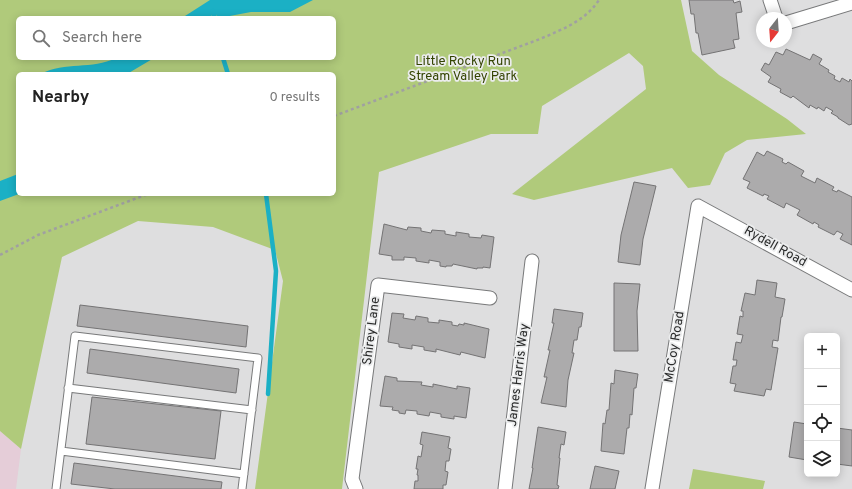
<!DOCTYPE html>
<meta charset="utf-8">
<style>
:root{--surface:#fff;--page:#f6f6f6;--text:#222;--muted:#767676;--line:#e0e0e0}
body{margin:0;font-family:Overpass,sans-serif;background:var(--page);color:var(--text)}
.controls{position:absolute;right:12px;bottom:12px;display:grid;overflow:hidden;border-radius:6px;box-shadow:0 2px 10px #0003}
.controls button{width:36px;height:36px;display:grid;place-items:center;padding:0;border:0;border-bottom:1px solid var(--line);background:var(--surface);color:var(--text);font:20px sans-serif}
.compass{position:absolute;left:756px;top:12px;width:36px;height:36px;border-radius:50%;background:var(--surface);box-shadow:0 2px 10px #0003;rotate:197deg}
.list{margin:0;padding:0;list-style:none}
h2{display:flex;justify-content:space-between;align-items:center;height:52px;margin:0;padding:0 16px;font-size:17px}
h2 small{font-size:13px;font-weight:400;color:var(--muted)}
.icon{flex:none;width:22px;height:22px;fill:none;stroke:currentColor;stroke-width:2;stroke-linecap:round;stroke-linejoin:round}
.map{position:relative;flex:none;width:852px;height:489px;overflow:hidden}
.search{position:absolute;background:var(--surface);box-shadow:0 2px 10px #0003;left:16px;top:16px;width:320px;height:44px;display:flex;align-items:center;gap:10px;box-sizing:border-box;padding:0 14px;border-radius:6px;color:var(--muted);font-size:15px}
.panel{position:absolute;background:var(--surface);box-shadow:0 2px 10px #0003;left:16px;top:72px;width:320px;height:124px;border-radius:6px}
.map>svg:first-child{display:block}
.commercial{fill:#e5cdd8}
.green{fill:#b0ca7b;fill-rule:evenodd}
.water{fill:#1bb0c5}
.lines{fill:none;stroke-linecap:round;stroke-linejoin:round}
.stream{stroke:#1bb0c5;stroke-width:4.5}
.building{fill:#acabac;stroke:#747374}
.lane-casing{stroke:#78797a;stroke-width:9}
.street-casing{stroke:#78797a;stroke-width:15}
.path{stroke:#a0a0a1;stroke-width:2.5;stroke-dasharray:3 3;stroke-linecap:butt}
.lane{stroke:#fff;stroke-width:7}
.street{stroke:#fff;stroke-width:13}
.labels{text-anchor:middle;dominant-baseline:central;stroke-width:3.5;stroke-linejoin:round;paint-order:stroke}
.park-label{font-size:13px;fill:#334301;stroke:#ebeced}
.street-label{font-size:13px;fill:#2a2b2b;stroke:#ebeced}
</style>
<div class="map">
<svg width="852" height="489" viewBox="0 0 852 489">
<rect width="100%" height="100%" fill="#dededf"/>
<path class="commercial" d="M0 431 21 449 16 489H0Z"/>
<path class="green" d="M0 0H681L692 51 719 75 787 119 806 134 747 140 725 153 710 185 688 188 672 168 534 200 512 194 646 89 643 66 629 53 542 106 538 134H491L379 172 342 489H255L283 281 275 250 213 227 138 221 62 257 21 449 0 431ZM18 18H334V58H18ZM18 74H334V194H18Z
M693 469 765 481 763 489H689Z"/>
<path class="water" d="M210 0H313L290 12H251L219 18 213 11 211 18H179L185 16Z
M116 58H154L127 74H41C65 61 92 70 116 58Z
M18 174 19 194 0 201V181Z"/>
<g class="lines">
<path class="stream" d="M213 11 215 18
M223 58 228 74
M266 194 276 271 268 394"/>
</g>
<path class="building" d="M689 0H733L734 3 740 1 742 12 736 13 739 39 733 40 735 48 702 55 698 33H696L694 14H691Z
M786 49 810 60 813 54 822 59 819 64 829 70 828 72 835 76 834 79 840 82 842 78 849 82 850 79 852 81V124L849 125 838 118V117L831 113 833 111 826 107 824 111 818 107 817 109 810 105 809 108 793 96 791 98 780 92 781 89 768 82 771 77 761 70 765 63 769 65 776 52 783 55Z
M767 151 783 159 782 162 786 164 788 162 804 171 801 176 815 183 817 178 834 187 832 190 837 192 838 190 852 197V245L840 239 843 234 837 231 834 235 818 227 819 225 814 222 813 224 797 215 800 210 786 203 784 208 767 199 769 196 764 194 763 196 747 188 750 182 743 179 757 152 764 156Z
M634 182 656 186 643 239 640 265 618 262 621 235Z
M384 224 407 230 408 227 421 228V231L431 233 432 230 445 231V234L456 236V232L469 234V237L481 238 482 235 494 237 490 268 483 267V268H477V269L453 264 452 266H446V267L440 266V262L429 260V263L416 261V258L404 257V260H392V256L379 254Z
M757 280 777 283 775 297 785 299 782 317H781L778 341 773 340 772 347 778 348 771 390 766 389 764 396 734 391 736 384 730 383 733 366H736L737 360H733L736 342 741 343 743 335 737 334 740 316 743 317V311H741L745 293 755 295Z
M614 283 640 284 637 311 638 351H614Z
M80 305 248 326 246 347 77 326Z
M554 309 583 313 581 327H579L577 340H574L572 353H574L568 380 566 407 541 403 547 377H544L550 350H548L554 323H552Z
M392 313 404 314 403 318 415 320 416 316 428 318V322L439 323V320L452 322V325L458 326 459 324 464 325V323L489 329 485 358 461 352 460 355 436 349V352L424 350V347L412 345V349L399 347V344L388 342Z
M90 349 239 369 236 393 87 373Z
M615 370 638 374 636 388H634L632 415 630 414 629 428H627L624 454 601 451 603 423 605 424 607 410H609L611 383 614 384Z
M385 376 397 378V381L422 382 421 385 433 387V384L457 389V386L470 388 466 418 454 416V419L441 417V414L430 412 429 416 417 414V411L406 410 405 414 399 413V411L392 410 393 407 380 406Z
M92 397 221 411 215 459 86 444Z
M794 422 807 424V460L789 457Z
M538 427 566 432 564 445 561 444 559 458H560L557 485 559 486 558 489H529L533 468H532Z
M837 428 852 430V466L837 464Z
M422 432 450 437 448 448 451 449 449 461H446L445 471 448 472 446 485H443V489H414L415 481H418V475H417L418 469H416L418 456 421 457 423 445 420 444Z
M74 463 222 482 221 489H115L71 484Z
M595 466 619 471 615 489H590Z"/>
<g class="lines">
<defs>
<path id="lane" d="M68 388 252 410
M61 451 244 474
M56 489 75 336 258 358 242 489"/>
<path id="street" d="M770 0 776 18
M786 23 852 3
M356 489 352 479 378 285 490 298
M505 489 532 261
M652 489 698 206 852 290"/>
</defs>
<use href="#lane" class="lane-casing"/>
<use href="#street" class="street-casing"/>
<path class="path" d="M334 116 540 39C563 29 585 21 599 0
M0 255 38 235 148 194"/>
<use href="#lane" class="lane"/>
<use href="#street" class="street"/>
</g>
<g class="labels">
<g class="park-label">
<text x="463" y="62">Little Rocky Run<tspan x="463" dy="15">Stream Valley Park</tspan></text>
</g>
<g class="street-label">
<text transform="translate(775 247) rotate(29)">Rydell Road</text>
<text transform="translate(372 331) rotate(-83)">Shirey Lane</text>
<text transform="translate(675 347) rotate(-81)">McCoy Road</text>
<text transform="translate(519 375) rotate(-83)">James Harris Way</text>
</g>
</g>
</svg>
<div class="controls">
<button>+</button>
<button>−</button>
<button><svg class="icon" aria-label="locate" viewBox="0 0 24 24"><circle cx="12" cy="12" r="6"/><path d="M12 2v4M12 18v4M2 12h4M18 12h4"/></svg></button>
<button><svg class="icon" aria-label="layers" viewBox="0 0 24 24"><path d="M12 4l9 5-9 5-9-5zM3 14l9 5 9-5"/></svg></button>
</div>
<svg class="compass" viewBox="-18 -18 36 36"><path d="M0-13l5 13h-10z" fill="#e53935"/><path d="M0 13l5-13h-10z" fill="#767676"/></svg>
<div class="search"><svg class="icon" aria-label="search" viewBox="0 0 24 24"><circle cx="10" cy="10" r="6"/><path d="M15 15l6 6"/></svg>Search here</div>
<section class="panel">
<h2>Nearby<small>0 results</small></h2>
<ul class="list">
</ul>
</section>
</div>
